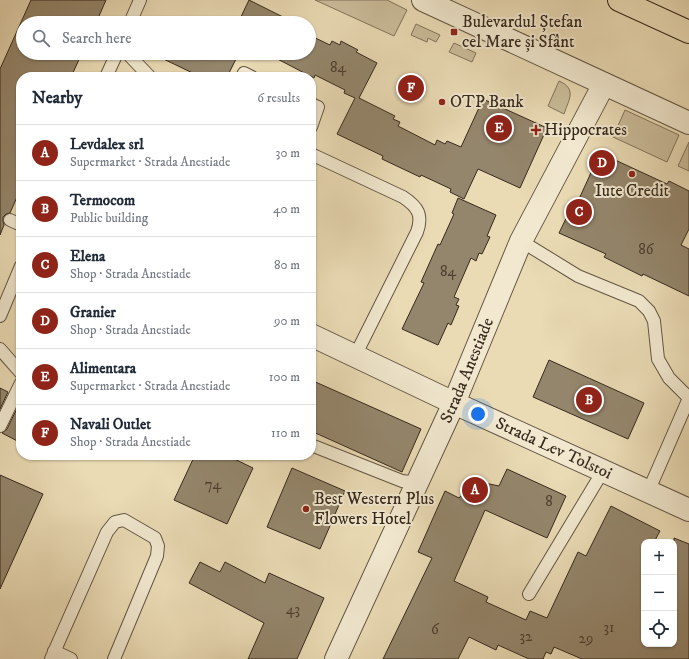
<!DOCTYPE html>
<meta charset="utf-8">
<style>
:root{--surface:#fff;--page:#f2f2f3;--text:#1f2937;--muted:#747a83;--line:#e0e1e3;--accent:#8f2418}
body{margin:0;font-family:"IM FELL DW Pica",serif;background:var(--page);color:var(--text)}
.controls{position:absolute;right:12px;bottom:12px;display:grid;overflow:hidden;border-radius:8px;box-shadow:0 1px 3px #0004}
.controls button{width:36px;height:36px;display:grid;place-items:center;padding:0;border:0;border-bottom:1px solid var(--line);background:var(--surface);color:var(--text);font:20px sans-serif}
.you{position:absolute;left:478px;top:414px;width:14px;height:14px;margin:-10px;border:3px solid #fff;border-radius:50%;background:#1a73e8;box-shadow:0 0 0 6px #1a73e833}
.badge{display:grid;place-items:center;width:26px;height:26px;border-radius:50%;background:var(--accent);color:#fff;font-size:13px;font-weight:700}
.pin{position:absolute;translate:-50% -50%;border:2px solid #fff;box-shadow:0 1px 4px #0006}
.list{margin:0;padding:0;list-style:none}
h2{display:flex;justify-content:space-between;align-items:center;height:52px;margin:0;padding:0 16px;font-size:17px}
h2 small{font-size:13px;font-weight:400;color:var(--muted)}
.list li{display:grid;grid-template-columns:26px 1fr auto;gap:12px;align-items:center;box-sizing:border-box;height:56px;padding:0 16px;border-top:1px solid var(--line)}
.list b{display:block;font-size:15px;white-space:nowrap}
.list p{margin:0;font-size:13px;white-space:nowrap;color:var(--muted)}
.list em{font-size:13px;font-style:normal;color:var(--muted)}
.icon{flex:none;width:22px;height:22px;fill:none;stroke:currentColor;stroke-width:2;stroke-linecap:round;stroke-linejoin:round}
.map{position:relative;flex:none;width:689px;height:659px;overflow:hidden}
.search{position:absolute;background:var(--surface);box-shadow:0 1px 3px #0004;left:16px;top:16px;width:300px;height:44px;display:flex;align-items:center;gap:10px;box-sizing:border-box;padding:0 14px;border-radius:22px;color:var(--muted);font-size:15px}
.panel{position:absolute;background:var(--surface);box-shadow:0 1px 3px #0004;left:16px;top:72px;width:300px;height:388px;border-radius:16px}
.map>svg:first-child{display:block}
.green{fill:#cbbd9b;stroke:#80735c}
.building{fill:#94866c;stroke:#36291d}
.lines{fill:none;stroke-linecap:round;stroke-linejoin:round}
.service-casing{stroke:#635643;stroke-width:14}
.minor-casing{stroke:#635643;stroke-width:24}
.primary-casing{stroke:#36291d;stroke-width:24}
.service{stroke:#f1e8cf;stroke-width:12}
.minor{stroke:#f1e8cf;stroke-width:22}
.primary{stroke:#eadbb5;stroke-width:22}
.poi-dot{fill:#8f2418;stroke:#f1e8cf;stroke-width:1.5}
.labels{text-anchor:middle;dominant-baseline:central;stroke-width:4;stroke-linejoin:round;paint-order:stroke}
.number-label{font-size:15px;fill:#4e4031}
.poi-label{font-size:17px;fill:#36291d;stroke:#f1e8cf;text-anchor:start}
.street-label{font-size:17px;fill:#36291d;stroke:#f1e8cf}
</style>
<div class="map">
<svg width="689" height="659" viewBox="0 0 689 659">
<rect width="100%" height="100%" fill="#eadbb5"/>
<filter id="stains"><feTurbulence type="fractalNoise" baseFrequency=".005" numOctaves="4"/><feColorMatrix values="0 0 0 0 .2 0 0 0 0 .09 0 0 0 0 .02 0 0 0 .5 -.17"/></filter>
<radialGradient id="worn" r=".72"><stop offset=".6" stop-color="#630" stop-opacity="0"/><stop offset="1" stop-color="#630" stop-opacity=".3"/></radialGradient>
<path class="green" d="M315 0H387L407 10 394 36Z
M416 24 440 35 436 42 428 38 427 42 411 35Z
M454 43 476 53 472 62 449 52Z
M559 81C577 89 569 99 564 114L548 106Z
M625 110 679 135 667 162 613 137Z
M689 142V171L678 166Z"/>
<path class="building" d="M31 0H106L96 23H23V53H82L71 77H21V188L10 213 6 214 3 217V221L4 225 0 235V69Z
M249 0 295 23H238Z
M309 35 330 45 332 41 340 45 341 41 358 50 356 52 377 63 359 98 395 116 393 119 400 122 398 126 435 145 437 140 445 144 447 141 461 147 483 99 547 128 520 188 478 169 464 199 450 192 451 189 421 175 420 177 382 159 383 156 337 134 355 98 344 93 345 90 315 75 314 78 266 53H309Z
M151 53H239L227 77H201Z
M600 153 667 184 669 181 689 191V229L681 245 689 249V296L643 274 642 276 604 257 606 254 559 233 576 198 579 199Z
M458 198 496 215 487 236 490 237 482 254 479 253 476 261 471 258 454 297 459 299 456 305 459 306 451 325 448 323 438 345 402 329 424 283 421 282 438 244 440 245 454 214 452 213Z
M549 360 644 403 628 439 533 397Z
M311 380 421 429 402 472 311 431Z
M0 388 8 392 0 409Z
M21 400V443L2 433 7 429Z
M195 455H226L253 468 227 524 174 500Z
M292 468 345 491 320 549 267 527Z
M507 469 566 496 547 538 485 510 454 581 488 597 486 602 526 620 530 611 547 618 578 552 586 556 611 506 660 531 654 542H644V644H674V538L689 544V659H582L554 647 551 654 546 652 543 659H529L498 645 496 650 469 637 458 659H383L432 558 418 552 445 491 459 498 475 481 499 486Z
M0 475 43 494 0 589Z
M200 562 220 572 225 562 265 583 269 573 324 598 297 659H248L264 623 189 583Z"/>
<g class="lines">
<defs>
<path id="service" d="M130 23 140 0
M127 53 150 77
M106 77 117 53
M242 77 244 73 252 77
M311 104 318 107 311 127
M311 154 403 197C418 207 423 215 417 232L355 356
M10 220 21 225
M521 241 578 276 639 301 649 311 654 321 658 359 669 378 689 398
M0 316 21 266
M0 349 21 373
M0 426 21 383
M311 445 402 481 418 483
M648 492 689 398
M529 594 603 471
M54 651 71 659
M51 659 107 532 115 522 124 520 155 538 158 546 157 556 114 659"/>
<g id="minor">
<path d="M423 0 689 123"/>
<path id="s1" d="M311 335 454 403 689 510"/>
<path id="s2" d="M336 659 454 403 521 241 604 84"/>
</g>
<path id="primary" d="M619 0 689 32"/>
</defs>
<use href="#service" class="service-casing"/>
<use href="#minor" class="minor-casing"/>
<use href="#primary" class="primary-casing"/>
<use href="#service" class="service"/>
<use href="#minor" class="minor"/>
<use href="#primary" class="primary"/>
</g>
<g class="poi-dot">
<rect x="450" y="28" width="8" height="8" rx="2"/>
<circle cx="442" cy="102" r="4"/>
<path d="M534 124h4v4h4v4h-4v4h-4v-4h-4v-4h4z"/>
<circle cx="632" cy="174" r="4"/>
<circle cx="306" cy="509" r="4"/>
</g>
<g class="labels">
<g class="number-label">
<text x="338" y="67">84</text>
<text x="646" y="249">86</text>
<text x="448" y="271">84</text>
<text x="213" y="484">74</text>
<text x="549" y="501">8</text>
<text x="293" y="609">43</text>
<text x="609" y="627">31</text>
<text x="435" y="629">6</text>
<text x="526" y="636">32</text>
<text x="586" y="638">29</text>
</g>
<g class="poi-label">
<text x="462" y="22">Bulevardul Ștefan<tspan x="462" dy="20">cel Mare și Sfânt</tspan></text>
<text x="450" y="102">OTP Bank</text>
<text x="544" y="130">Hippocrates</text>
<text x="632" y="191" text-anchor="middle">Iute Credit</text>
<text x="314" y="499">Best Western Plus<tspan x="314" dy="20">Flowers Hotel</tspan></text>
</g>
<g class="street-label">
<text stroke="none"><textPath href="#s2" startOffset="317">Strada Anestiade</textPath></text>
<text stroke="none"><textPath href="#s1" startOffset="268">Strada Lev Tolstoi</textPath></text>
</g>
</g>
<rect width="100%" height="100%" filter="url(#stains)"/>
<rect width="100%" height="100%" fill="url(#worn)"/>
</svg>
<div class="controls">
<button>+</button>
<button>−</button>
<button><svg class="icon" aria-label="locate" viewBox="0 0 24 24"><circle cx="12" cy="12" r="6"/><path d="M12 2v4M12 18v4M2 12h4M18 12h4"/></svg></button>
</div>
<div class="you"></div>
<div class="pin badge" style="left:475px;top:490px">A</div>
<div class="pin badge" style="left:589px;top:400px">B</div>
<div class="pin badge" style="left:579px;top:212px">C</div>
<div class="pin badge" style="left:602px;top:163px">D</div>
<div class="pin badge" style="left:499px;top:128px">E</div>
<div class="pin badge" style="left:411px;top:88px">F</div>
<div class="search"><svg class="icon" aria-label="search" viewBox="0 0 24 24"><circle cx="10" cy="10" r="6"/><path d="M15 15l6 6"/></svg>Search here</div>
<section class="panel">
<h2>Nearby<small>6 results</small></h2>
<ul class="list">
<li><span class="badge">A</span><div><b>Levdalex srl</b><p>Supermarket · Strada Anestiade</p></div><em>30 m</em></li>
<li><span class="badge">B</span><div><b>Termocom</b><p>Public building</p></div><em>40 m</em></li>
<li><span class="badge">C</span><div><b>Elena</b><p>Shop · Strada Anestiade</p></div><em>80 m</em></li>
<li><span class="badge">D</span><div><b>Granier</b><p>Shop · Strada Anestiade</p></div><em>90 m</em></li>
<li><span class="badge">E</span><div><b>Alimentara</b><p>Supermarket · Strada Anestiade</p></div><em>100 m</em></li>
<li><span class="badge">F</span><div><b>Navali Outlet</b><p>Shop · Strada Anestiade</p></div><em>110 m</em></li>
</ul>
</section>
</div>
